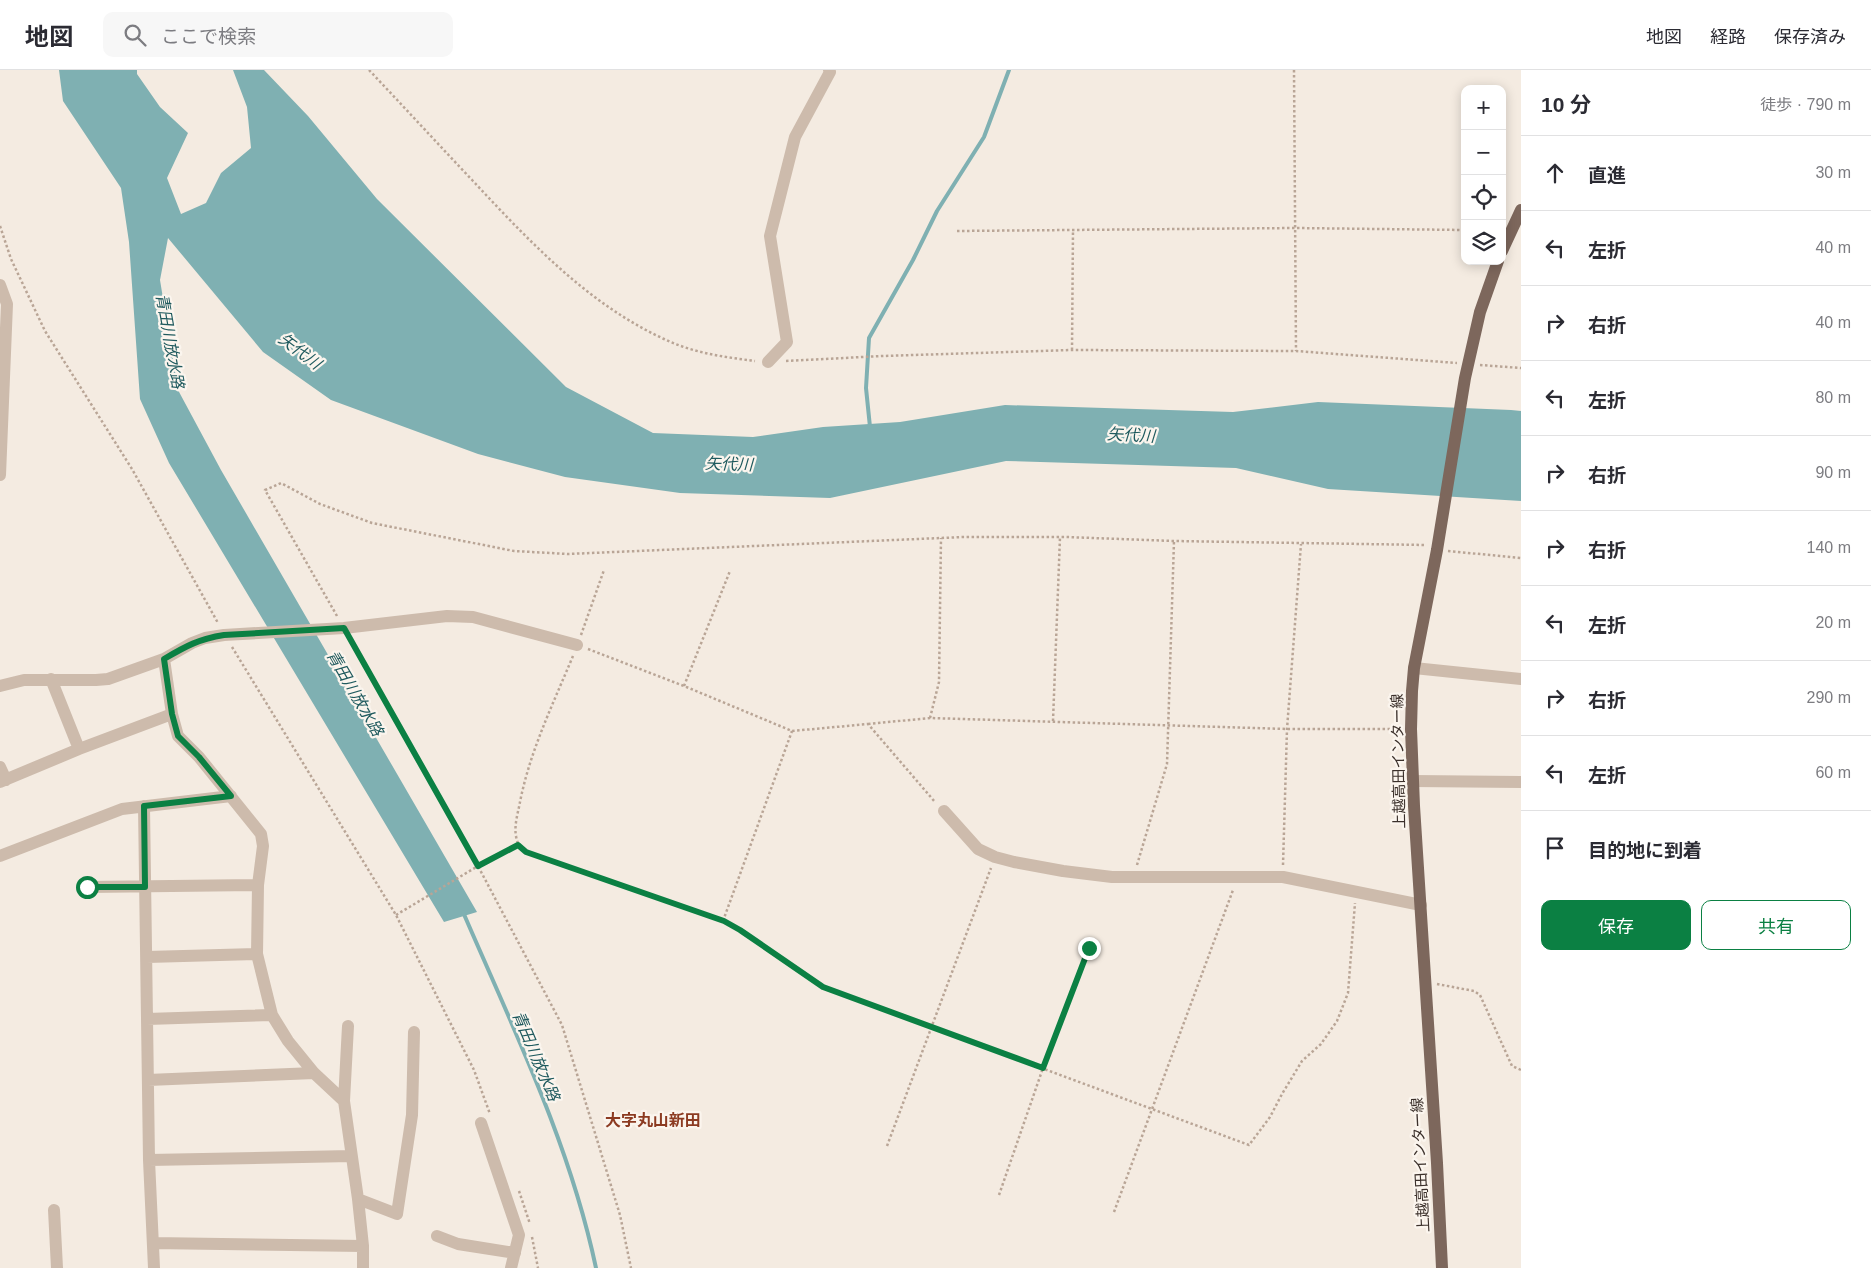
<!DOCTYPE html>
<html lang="ja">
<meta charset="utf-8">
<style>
:root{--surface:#fff;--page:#f7f7f7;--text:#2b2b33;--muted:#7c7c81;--line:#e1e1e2;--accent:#0b8043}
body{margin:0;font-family:Helvetica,"Noto Sans JP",sans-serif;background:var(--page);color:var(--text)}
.controls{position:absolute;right:15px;top:15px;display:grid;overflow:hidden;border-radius:10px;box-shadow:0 2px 12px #0003}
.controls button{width:45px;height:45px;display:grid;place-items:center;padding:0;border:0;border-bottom:1px solid var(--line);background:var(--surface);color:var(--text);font:25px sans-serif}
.stop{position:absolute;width:15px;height:15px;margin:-11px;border:4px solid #0b8043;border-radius:50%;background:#fff}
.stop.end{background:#0b8043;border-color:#fff;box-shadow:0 1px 5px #0008}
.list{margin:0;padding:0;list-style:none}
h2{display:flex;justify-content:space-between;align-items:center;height:65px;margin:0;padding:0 20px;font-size:21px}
h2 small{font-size:16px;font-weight:400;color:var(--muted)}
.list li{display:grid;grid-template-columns:32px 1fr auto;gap:15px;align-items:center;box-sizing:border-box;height:75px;padding:0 20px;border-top:1px solid var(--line)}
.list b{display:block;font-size:19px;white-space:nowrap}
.list em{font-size:16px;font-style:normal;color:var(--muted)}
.actions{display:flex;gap:10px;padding:15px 20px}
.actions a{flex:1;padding:11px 0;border:1px solid var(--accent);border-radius:10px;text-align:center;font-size:18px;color:var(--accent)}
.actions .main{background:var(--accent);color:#fff}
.icon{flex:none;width:28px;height:28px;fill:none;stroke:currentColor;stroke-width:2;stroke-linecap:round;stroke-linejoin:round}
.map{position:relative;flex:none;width:1521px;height:1198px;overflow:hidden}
header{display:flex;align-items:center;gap:30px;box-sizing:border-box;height:70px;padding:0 25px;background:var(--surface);border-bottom:1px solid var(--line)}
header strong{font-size:24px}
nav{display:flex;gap:28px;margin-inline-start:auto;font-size:18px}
.search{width:350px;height:45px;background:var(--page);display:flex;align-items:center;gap:12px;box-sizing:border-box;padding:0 18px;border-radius:10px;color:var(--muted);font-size:19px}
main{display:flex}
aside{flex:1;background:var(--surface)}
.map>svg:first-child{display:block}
.water{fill:#7fb0b2}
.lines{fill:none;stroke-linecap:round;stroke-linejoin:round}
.stream{stroke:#7fb0b2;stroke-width:4}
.path{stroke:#b9a596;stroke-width:2.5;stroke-dasharray:2.5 2.5;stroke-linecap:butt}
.minor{stroke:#cdbbac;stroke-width:12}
.major{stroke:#7d675c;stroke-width:12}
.route{stroke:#0b8043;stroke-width:6}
.labels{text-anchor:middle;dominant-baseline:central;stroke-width:4.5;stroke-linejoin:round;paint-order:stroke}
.street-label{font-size:15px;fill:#3b302b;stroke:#fbf5ee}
.water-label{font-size:16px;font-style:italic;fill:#1f5a5e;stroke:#fbf5ee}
.neighbourhood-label{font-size:16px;font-weight:bold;fill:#8c3b22;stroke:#fbf5ee}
</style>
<header>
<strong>地図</strong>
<div class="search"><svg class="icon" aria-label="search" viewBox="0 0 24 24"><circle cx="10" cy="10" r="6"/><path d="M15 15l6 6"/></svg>ここで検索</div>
<nav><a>地図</a><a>経路</a><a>保存済み</a></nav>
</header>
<main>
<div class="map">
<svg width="1521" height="1198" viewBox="0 0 1521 1198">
<rect width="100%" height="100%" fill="#f4ebe1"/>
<path class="water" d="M59 0H137V4L160 37 188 63 167 108 181 144 206 133 221 103 251 78 247 37 233 0H264L308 46 377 129 566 317 653 363 753 367 823 357 900 352 1005 335 1233 342 1318 332 1511 340 1521 341V431L1328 419 1236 398 1006 391 830 428 680 423 565 407 478 384 331 330 263 282 168 168 160 210 178 320 221 400 477 842 444 852 169 393 140 329 129 172 121 118 63 31Z"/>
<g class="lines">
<path class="stream" d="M870 357 866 318 869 268 913 190 937 141 984 67 1009 0
M463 842C513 958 570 1074 596 1198"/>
<path class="path" d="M369 0C404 37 438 74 473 111 529 171 588 234 664 269 693 283 724 287 755 291
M1294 0 1296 281
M0 156 11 189 45 261 132 399 218 553
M957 161 1295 158 1465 160
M1072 280 1073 160
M786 291 882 286 1072 280 1296 281 1457 293
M1480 295 1521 298
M1448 481 1521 488
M337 546 265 420 281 413 320 434 372 453 514 481 568 484 964 467H1066L1174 471 1426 475
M581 565 604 500
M351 570 478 796 562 955 620 1145 631 1198
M232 577 396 845 474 1000 490 1044
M588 579 684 616 792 661 868 654 935 732
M573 586C553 634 530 681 520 732 518 743 514 755 516 766 517 774 521 777 526 782L723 851 740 860 823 917 1249 1075 1270 1047 1282 1024 1302 991 1321 974 1337 951 1348 923 1355 833
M684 616 730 501
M930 648 939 612 941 468
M1053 651 1060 467
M868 654 930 648 1287 659H1400
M1137 795 1167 694 1174 471
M1283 795 1287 659 1301 474
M396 845 478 796 518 775
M723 851 792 661
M1437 914 1474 921 1480 925 1512 996 1521 1000
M887 1076 991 798
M519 1121 530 1154
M999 1125 1043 998 1089 878
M1114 1142 1233 820
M532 1167 538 1198"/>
<path class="minor" d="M0 215 7 234 0 405
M768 292 787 272 770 166 795 67 830 2 829 0
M1414 598 1521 609
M51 609 79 679
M0 616 24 610H96L108 609 164 589 192 573 205 568 224 565 344 558 447 546 473 547 577 575
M172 644 178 666 199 687 261 764 263 776 258 815 257 884 272 945 288 971 314 1003 344 1031
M0 697 6 710
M1413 711 1521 712
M0 712 79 679 172 644 164 589
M144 736 149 1090 154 1198
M944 741 978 779 995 787 1014 792 1063 801 1112 807H1283L1421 835
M0 786 122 739 231 726
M87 817 258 815
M147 887 257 884
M147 949 272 945
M348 956 344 1031 358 1129 363 1176V1198
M148 1010 314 1003
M481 1053 519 1165 511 1198
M149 1090 351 1086
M358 1129 397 1144 412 1045 414 962
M54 1140 57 1198
M437 1166 458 1174 515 1183
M153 1173 363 1176"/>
<path class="major" d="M1502 181 1521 140
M1442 1198 1437 1093 1414 736 1411 659 1412 621 1414 598 1437 480 1465 308 1480 242 1498 191"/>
</g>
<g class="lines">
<path class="route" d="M87 817H145L144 736 231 726 199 687 178 666 172 644 164 589C186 576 199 569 224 565L344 558 478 796 518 775 526 782 724 851 740 860 823 917 1043 998 1089 878"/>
</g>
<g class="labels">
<g class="street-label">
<text transform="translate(1398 691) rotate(-91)">上越高田インター線</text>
<text transform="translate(1420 1095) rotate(-93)">上越高田インター線</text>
</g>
<g class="water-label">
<text transform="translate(170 271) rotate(80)">青田川放水路</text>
<text transform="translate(300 281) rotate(37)">矢代川</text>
<text transform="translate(1131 365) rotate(3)">矢代川</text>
<text transform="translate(729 394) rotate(2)">矢代川</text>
<text transform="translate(355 623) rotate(60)">青田川放水路</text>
<text transform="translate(536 986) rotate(67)">青田川放水路</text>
</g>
<g class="neighbourhood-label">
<text x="653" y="1050">大字丸山新田</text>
</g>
</g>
</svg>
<div class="controls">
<button>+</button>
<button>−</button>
<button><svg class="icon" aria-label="locate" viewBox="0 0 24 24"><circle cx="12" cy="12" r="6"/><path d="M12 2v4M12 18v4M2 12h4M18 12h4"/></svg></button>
<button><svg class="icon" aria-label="layers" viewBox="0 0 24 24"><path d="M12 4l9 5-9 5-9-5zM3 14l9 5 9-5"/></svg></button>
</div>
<div class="stop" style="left:87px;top:817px"></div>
<div class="stop end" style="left:1089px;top:878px"></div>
</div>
<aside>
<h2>10 分<small>徒歩 · 790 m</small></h2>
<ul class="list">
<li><svg class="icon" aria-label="ahead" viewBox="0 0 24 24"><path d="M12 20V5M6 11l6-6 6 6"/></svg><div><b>直進</b></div><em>30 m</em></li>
<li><svg class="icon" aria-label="left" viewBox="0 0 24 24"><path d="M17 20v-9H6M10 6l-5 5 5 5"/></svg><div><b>左折</b></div><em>40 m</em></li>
<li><svg class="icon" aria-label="right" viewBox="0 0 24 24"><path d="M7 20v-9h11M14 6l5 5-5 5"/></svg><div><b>右折</b></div><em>40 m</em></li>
<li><svg class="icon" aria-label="left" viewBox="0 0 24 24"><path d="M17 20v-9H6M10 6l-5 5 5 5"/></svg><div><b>左折</b></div><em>80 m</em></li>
<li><svg class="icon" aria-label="right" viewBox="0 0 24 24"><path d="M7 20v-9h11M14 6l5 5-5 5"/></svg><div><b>右折</b></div><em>90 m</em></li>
<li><svg class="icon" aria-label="right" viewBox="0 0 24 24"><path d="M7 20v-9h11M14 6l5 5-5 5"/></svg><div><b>右折</b></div><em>140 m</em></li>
<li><svg class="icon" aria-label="left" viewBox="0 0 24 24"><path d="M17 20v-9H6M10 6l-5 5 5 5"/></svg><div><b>左折</b></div><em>20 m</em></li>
<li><svg class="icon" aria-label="right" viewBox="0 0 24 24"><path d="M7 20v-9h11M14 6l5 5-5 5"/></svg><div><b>右折</b></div><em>290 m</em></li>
<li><svg class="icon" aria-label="left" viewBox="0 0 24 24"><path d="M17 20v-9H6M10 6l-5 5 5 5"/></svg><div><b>左折</b></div><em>60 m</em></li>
<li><svg class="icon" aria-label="arrive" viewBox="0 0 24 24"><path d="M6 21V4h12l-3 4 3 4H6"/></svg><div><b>目的地に到着</b></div></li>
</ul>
<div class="actions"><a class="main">保存</a><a>共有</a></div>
</aside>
</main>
